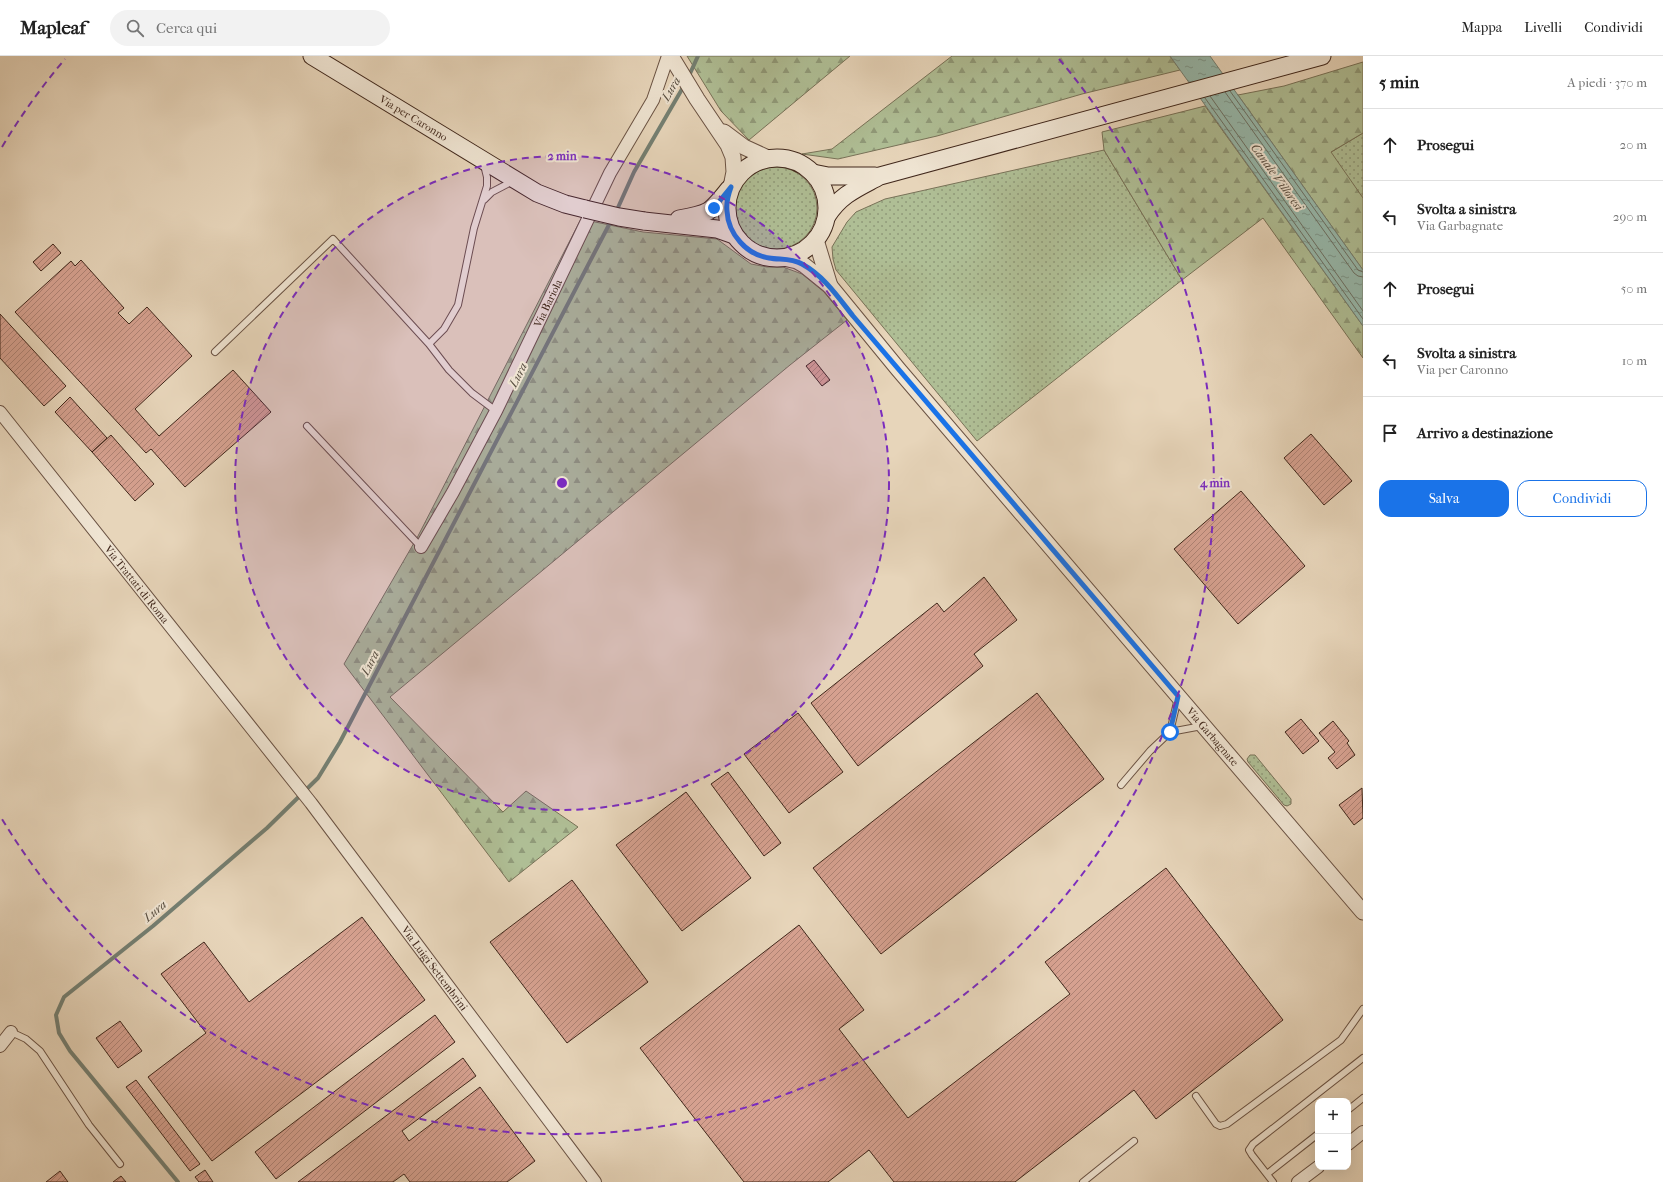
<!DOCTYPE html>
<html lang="it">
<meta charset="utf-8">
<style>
:root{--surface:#fff;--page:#f2f2f2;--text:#222;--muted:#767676;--line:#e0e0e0;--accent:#1a73e8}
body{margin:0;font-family:"IM FELL French Canon",serif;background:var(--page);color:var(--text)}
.controls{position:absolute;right:12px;bottom:12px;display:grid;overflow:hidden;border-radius:8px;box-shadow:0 4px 16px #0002}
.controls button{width:36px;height:36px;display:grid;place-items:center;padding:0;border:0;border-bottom:1px solid var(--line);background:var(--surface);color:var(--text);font:20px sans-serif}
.stop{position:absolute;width:12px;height:12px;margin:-9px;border:3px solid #1a73e8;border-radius:50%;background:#fff}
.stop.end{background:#1a73e8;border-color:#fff;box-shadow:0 1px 4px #0008}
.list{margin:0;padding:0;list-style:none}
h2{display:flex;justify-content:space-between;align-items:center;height:52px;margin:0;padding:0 16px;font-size:17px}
h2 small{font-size:13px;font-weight:400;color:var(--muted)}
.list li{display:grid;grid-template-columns:26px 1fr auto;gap:12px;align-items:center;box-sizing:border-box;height:72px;padding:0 16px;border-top:1px solid var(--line)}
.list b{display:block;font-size:15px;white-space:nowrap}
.list p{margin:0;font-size:13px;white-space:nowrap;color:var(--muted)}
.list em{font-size:13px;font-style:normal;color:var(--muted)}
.actions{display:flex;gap:8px;padding:12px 16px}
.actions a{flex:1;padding:9px 0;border:1px solid var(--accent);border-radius:12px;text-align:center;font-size:14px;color:var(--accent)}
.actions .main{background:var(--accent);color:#fff}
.icon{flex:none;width:22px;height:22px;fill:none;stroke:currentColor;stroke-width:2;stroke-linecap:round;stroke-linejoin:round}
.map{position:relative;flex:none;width:1363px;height:1126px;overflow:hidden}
header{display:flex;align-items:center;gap:24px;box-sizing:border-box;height:56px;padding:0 20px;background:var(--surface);border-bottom:1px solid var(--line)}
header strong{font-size:19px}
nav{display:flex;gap:22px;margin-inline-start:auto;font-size:14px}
.search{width:280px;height:36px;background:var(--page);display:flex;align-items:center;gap:10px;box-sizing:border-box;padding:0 14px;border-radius:22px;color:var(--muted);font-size:15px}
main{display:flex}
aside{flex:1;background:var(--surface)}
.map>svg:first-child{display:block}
.grass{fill:url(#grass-dots);stroke:#787258}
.forest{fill:url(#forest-firs);stroke:#787258}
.water{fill:url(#water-ripples);stroke:#747f72}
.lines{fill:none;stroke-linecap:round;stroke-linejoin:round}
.shore{stroke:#6c7064;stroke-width:1}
.stream{stroke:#747f72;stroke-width:4}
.building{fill:url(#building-hatch);stroke:#40271b}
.service-casing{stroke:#6a5243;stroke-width:8}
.minor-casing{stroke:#6a5243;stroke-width:14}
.tertiary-casing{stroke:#6a5243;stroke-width:17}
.secondary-casing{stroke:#40271b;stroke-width:19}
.service{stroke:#efe4d2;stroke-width:6}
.minor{stroke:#efe4d2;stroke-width:12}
.tertiary{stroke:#efe4d2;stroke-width:15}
.secondary{stroke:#efe4d2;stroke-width:17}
.secondary-bridge-casing{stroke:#40271b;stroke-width:19;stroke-linecap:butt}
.secondary-bridge{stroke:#efe4d2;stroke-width:17}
.route{stroke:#1a73e8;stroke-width:5}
.ring{fill:none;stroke:#7b2cbf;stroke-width:2;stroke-dasharray:7 5}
.labels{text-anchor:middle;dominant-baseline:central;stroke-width:4;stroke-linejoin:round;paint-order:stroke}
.street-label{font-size:11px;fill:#40271b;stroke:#efe4d2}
.water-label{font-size:12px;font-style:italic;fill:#564c3f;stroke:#efe4d2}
.centre{fill:#7b2cbf;stroke:#efe4d2;stroke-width:2}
.ring-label{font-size:12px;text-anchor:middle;font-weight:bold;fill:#7b2cbf;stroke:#efe4d2;stroke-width:4;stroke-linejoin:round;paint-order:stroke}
</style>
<header>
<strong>Mapleaf</strong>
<div class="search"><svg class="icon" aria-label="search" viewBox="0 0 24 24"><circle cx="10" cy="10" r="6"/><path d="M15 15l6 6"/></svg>Cerca qui</div>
<nav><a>Mappa</a><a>Livelli</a><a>Condividi</a></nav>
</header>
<main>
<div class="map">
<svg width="1363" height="1126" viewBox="0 0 1363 1126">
<defs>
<pattern id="grass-dots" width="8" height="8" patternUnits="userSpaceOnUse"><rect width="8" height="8" fill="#afbe95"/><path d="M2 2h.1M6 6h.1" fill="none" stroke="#909a79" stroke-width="1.8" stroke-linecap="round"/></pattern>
<pattern id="forest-firs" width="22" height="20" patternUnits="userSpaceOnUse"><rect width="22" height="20" fill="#afbe95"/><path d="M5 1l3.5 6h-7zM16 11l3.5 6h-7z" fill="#909a79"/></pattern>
<pattern id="water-ripples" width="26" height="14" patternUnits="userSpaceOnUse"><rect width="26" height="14" fill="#97b9ac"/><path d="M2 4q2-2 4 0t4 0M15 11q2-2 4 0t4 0" fill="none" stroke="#7d968b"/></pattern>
<pattern id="building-hatch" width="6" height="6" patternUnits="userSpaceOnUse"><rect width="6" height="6" fill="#d6a190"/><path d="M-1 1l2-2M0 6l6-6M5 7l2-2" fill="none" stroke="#af8375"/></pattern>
</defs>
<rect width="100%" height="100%" fill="#e7d5ba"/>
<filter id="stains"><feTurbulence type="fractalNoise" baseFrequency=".005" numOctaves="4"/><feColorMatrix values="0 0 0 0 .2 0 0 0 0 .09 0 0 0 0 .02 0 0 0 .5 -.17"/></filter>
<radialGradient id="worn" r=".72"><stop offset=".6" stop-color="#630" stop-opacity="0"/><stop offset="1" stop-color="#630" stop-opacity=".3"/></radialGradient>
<path class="grass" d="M1363 77V147L1328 98Z
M1104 94 1182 224 977 385 836 214 833 203 832 191 847 166 856 156 885 143Z
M735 152a41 41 0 1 1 82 0a41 41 0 1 1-82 0Z
M1250 699H1255L1291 743V748L1287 750 1284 749 1248 706 1247 703Z"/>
<path class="forest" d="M687 0H850L749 84 721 55Z
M952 0H1170L1180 14 1082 38 937 80 838 103 802 98 832 93Z
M1363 6V77L1331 96 1363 142V214L1238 39 1284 30Z
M1205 50 1363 270V302L1263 162 1182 224 1104 94 1102 76Z
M581 163 643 176 717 183 751 208 767 211H783L802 218 824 236 847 264 790 309 390 641 503 756 526 735 578 771 509 826 344 608 418 480Z"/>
<path class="water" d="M1170 0H1210L1363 214V270Z"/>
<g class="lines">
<path class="shore" d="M1230 35 1358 214 1363 216
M1225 36 1354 217 1358 220 1363 221
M1210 40 1363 255
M1205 42 1363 263"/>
<path class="stream" d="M688 22 698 0
M616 156 634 116 685 28
M178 1126 70 995 59 977 56 959 64 941 153 870 267 772 318 722 340 686 612 163"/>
</g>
<path class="building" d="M53 188 61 197 41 215 33 206Z
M81 204 124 252 118 257 129 268 147 251 192 300 135 353 159 380 233 314 271 356 185 431 151 393 146 397 15 256 71 205 75 210Z
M0 258 66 330 44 350 0 302Z
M814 304 830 324 822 330 806 310Z
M70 341 107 382 92 396 55 356Z
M1311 378 1352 425 1324 449 1284 402Z
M111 379 154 428 135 445 92 396Z
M1241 435 1305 510 1238 568 1174 493Z
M984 521 1017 564 974 598 983 610 858 710 811 647 937 547 944 556Z
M1037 637 1104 723 881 898 813 812Z
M798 657 843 716 789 757 744 698Z
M1301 663 1319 685 1303 698 1285 676Z
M1333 665 1349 685 1347 687 1355 699 1337 713 1328 702 1335 696 1319 677Z
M728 716 781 787 764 800 711 728Z
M1362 732 1363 762 1354 769 1339 749Z
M686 736 751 822 682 875 616 789Z
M1166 812 1283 964 1156 1063 1134 1034 1015 1126H894L869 1094 828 1126H744L640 992 799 869 864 954 839 973 908 1062 1070 938 1045 906Z
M572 824 648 926 567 987 490 886Z
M362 861 425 944 212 1105 148 1021 206 977 161 918 204 886 249 946Z
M435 959 455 986 276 1123 255 1096Z
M120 965 142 995 118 1012 96 982Z
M463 1002 476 1020 402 1075 409 1085 480 1031 535 1105 507 1126H410L404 1118 393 1126H298Z
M136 1024 200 1108 190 1115 126 1031Z
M205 1114 213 1126H199L195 1121Z
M60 1115 68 1126H46Z
M121 1120 126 1126H113Z"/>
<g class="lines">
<defs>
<path id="service" d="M484 144 492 136 513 125
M429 288 444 273 458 249 474 172 487 130V121L484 109
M215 296 333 183 429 288 449 314 472 337 496 355
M307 370 421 491
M1170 676 1178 642
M1121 729 1150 695 1170 676 1202 670
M11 976 26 983 40 995 89 1069 120 1108
M1196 1040 1216 1068 1220 1070 1227 1068 1341 984 1363 953
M1348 1054 1363 1042
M1267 1118 1318 1078
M1083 1126 1134 1085
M1273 1126 1252 1099 1249 1094 1253 1088 1363 1002"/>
<g id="minor">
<path id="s1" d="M0 356 311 747 595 1126"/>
<path id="s2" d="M421 491 453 436 496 355 610 117 653 44 668 0"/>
<path d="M0 990 11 976"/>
<path d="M1348 1088 1363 1076"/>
<path d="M1298 1126 1318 1111"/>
</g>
<g id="tertiary">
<path d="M671 0 697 43 728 89 733 101 734 116 731 131"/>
<path d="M724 76 744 91 768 102"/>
<path d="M816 184 830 230"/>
<path id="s3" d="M783 202 797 205 804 209 830 230 898 313 1363 856"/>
</g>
<g id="secondary">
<path id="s4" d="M312 0 537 137 565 148 585 153"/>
<circle cx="777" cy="152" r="50"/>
<path d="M813 117 828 120H875"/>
<path d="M827 160C841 138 858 132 880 120L1322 0"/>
<path d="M679 163C709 158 710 157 729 133"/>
<path d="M644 165 717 173 734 179"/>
</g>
</defs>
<use href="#service" class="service-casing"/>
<use href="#minor" class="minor-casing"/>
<use href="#tertiary" class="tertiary-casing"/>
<use href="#secondary" class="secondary-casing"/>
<use href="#service" class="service"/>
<use href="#minor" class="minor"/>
<use href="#tertiary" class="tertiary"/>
<use href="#secondary" class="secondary"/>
<defs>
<path id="secondary-bridge" d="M585 153 619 161 644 165"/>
</defs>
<use href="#secondary-bridge" class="secondary-bridge-casing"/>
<use href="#secondary-bridge" class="secondary-bridge"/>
</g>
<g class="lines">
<path class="route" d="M714 152 731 131C728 139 726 147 727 155 728 178 747 199 769 202 780 204 791 202 802 208 824 220 838 241 853 260L1178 640 1170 676"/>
</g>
<circle cx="562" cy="427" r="327" fill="#7b2cbf" fill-opacity=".12"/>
<g class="ring">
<circle cx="562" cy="427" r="327"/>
<path d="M2 91A653 653 0 0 1 65 3M1059 3A653 653 0 1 1 2 763"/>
</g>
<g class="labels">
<g class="street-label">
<text stroke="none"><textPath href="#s4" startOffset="119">Via per Caronno</textPath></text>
<text stroke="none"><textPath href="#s2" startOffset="275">Via Bariola</textPath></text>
<text stroke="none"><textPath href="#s1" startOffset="220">Via Trattati di Roma</textPath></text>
<text stroke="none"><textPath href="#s3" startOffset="647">Via Garbagnate</textPath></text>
<text stroke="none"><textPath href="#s1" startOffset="706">Via Luigi Settembrini</textPath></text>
</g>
<g class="water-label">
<text transform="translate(671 33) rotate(-60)">Lura</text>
<text transform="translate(1277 121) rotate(54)">Canale Villoresi</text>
<text transform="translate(518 319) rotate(-63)">Lura</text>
<text transform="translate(370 607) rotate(-63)">Lura</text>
<text transform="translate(155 855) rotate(-40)">Lura</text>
</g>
</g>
<circle cx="562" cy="427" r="6" class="centre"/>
<g class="ring-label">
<text x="562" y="104">2 min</text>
<text x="1215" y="431">4 min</text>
</g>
<rect width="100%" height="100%" filter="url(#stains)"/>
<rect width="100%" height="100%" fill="url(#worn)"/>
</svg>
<div class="controls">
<button>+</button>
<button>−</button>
</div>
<div class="stop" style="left:1170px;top:676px"></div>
<div class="stop end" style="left:714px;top:152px"></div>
</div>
<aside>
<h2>5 min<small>A piedi · 370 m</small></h2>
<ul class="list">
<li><svg class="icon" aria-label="ahead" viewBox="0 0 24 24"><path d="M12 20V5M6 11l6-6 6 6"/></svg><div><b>Prosegui</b></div><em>20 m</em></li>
<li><svg class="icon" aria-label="left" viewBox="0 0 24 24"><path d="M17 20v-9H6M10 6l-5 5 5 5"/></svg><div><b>Svolta a sinistra</b><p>Via Garbagnate</p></div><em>290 m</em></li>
<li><svg class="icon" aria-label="ahead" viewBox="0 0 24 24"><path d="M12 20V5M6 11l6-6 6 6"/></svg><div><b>Prosegui</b></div><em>50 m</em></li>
<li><svg class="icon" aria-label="left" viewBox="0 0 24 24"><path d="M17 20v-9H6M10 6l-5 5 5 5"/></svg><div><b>Svolta a sinistra</b><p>Via per Caronno</p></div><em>10 m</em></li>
<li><svg class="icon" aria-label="arrive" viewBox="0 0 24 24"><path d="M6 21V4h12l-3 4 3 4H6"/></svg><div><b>Arrivo a destinazione</b></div></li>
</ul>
<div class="actions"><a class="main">Salva</a><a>Condividi</a></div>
</aside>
</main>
